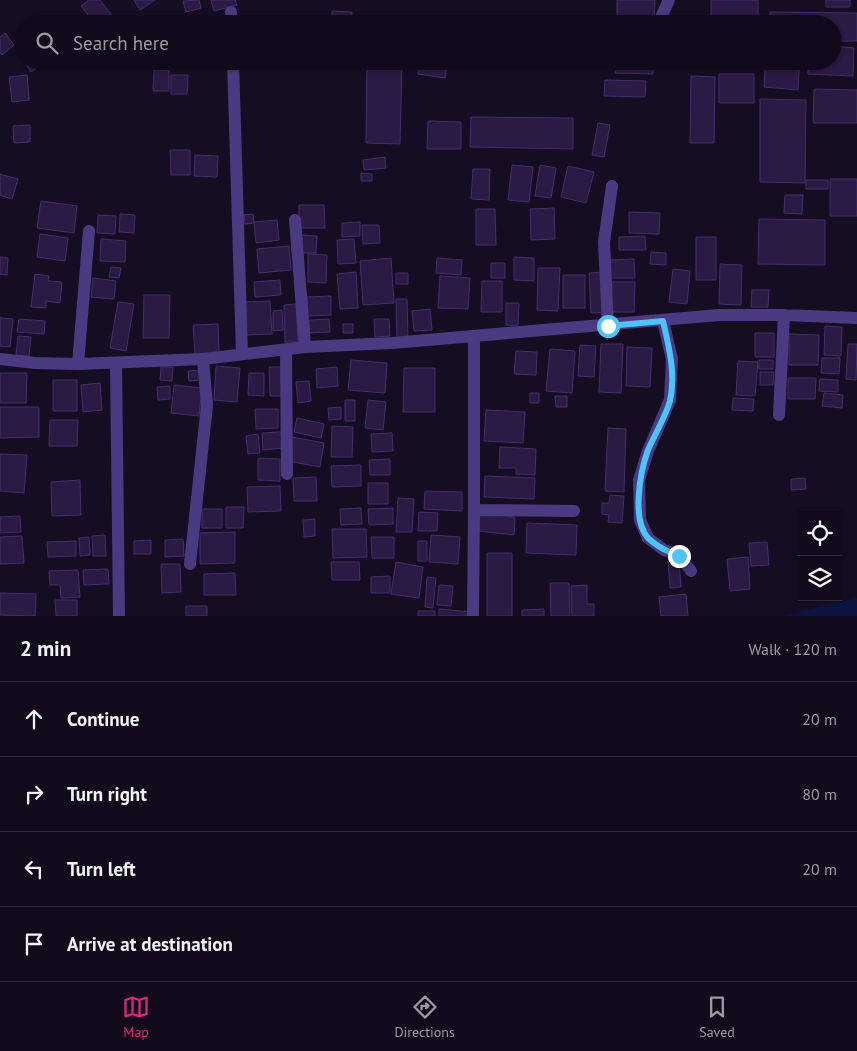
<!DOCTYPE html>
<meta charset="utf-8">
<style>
:root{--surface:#100a1a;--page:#191323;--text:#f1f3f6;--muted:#9c9aa2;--line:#302b39;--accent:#db2777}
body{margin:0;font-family:"PT Sans",sans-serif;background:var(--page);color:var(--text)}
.controls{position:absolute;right:15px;bottom:15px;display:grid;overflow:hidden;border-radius:0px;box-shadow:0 1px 4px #0004}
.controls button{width:45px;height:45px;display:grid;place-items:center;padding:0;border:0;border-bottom:1px solid var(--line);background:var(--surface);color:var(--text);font:25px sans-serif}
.stop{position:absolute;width:15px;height:15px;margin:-11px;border:4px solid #4fc3f7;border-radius:50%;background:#fff}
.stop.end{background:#4fc3f7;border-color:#fff;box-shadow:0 1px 5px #0008}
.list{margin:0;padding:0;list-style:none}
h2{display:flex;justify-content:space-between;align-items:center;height:65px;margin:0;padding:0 20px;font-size:21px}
h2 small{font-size:16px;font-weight:400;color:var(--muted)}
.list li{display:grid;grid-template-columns:32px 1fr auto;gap:15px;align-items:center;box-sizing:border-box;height:75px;padding:0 20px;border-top:1px solid var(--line)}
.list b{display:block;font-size:19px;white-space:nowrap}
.list em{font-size:16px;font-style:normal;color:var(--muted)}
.icon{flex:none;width:28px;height:28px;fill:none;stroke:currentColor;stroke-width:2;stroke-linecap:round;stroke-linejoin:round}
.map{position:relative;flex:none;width:857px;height:616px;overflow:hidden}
.search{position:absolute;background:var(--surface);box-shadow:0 1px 4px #0004;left:15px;right:15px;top:15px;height:55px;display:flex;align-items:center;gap:12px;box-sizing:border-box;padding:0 18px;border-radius:28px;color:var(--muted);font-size:19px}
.sheet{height:365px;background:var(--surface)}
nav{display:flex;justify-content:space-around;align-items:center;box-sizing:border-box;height:70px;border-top:1px solid var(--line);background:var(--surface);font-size:14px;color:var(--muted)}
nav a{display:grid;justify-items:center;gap:2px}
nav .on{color:var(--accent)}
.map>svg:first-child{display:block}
.water{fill:#0a1440}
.building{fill:#2a1a44;stroke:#462d6f}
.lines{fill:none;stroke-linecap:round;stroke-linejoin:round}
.minor{stroke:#493a81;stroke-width:12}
.route{stroke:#4fc3f7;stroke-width:6}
</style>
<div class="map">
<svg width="857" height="616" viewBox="0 0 857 616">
<rect width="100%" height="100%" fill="#150e23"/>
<path class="water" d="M857 598V616H786V615Z"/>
<path class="building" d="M89 0H100L113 17 106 24H95L81 6Z
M134 0H155L140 10Z
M199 0 201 8 186 12 183 1Z
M211 0H235L237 5 214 11Z
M617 0H655L654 23 662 24H584V16H617Z
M711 0H758V24H711Z
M826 0H850V7H826Z
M332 11 352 12 351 24H331Z
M770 12 857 13V41H833V24H770Z
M121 15 129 24H111Z
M5 33 14 45 2 55 0 52V37Z
M24 39V54L23 55 16 45Z
M833 46 854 48 853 76 808 74V61H833Z
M24 61H37L40 66 31 72Z
M367 61H402L400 144 366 143Z
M421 61H448L445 78 418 74Z
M616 61H653V74L615 73Z
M711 61H758L759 66 711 67Z
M765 67 799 70 798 90 764 87Z
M154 70H169V91H153Z
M719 74H754V103H719Z
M27 75 29 100 12 102 9 77Z
M171 75H188L187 94H171Z
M691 76 715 77 714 143H690Z
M605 80 646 81 645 97 604 96Z
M814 89 857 90V123H813Z
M760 99 806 100 805 183 760 182Z
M471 117 573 118V149L470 147Z
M428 121 461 122V149H427Z
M598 123 610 125 604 157 592 155Z
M30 125V142L14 143 13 126Z
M170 150H190V175H171Z
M195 155 218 156 217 177 194 176Z
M385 157 386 168 364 170 363 160Z
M512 165 533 167 529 202 508 200Z
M540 165 556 168 551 198 535 196Z
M568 166 594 172 586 203 561 197Z
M473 169H490L489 200 471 199Z
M361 173 372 174V181H361Z
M0 174 18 179 12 199 0 195Z
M830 179H857V216H830Z
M806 180H828V189H806Z
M785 195H803L802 214 784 213Z
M41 201 77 206 74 233 37 228Z
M299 205H324L325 228H299Z
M554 208 555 239 531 240 530 209Z
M476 209H495L496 245H476Z
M629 212 660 213 659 234 629 233Z
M120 214 135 215 134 233 119 232Z
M253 214 254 223 245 224 244 215Z
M98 215 116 216 115 234 97 233Z
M759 219 825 220V265L758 264Z
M277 220 279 240 256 243 254 222Z
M360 222V236L342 237V223Z
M362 225H379L380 243 363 244Z
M40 234 68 238 65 261 37 257Z
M302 235 317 236 316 253H301Z
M645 236 646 250H619V237Z
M696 237H716V280H696Z
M101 239 126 241 125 262 100 261Z
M354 239 356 263 338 264 337 240Z
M289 246 291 270 259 273 257 249Z
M651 252 666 253V265L650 264Z
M308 254 327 255 326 283 308 282Z
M0 257 8 258 7 275 0 274Z
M514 257 534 258V281L514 280Z
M391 258 394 303 363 305 360 261Z
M437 258 462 260 461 275 436 273Z
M634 259 635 278H609V260Z
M491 263H505V278H491Z
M720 264 742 265 741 305 719 304Z
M111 267 121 268 119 278 109 277Z
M538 268H560L558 311 537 310Z
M673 269 690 271 687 304 669 302Z
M356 272 358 308 340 309 337 274Z
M603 272 605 312 591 313 589 273Z
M396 273H408V284H396Z
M35 274 49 276 48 281 62 282 60 303 46 301V308L31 307Z
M563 275H585V308H563Z
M440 276 470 278 468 309 438 308Z
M93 278 116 281 114 299 91 297Z
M280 280 281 295 255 297 254 282Z
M482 281H502V312H481Z
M612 282H635L634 312H611Z
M752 290H769L768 307H751Z
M144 295H170L169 338H143Z
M331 296V315L308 316 307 297Z
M396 299H407L408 338 397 339Z
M270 301 272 334 245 335 244 302Z
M118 302 134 304 126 351 110 348Z
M506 303H519L518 326 506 325Z
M296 304 298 342H285L284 305Z
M430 309 432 330 414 331 412 311Z
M282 310 283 330 273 331V311Z
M0 318 13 319 10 347 0 346Z
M19 319 45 321 44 334 17 332Z
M329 319 330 332 309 333V320Z
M374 319H389L390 336 375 337Z
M218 324 219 353 195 354 193 325Z
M343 324H353V333H343Z
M825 326 842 327 841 356 824 355Z
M755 333H774V357H755Z
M789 334 819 335 818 365H789Z
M18 336 31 337 29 356 16 355Z
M601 344H623L621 393 599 392Z
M848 344H857L856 380 846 379Z
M580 345 596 346 594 377 578 376Z
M627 347 652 348 650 387 626 386Z
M550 349 575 351 572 393 546 391Z
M516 351 537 352 536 375 514 374Z
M822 358H840L839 374 821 373Z
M351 360 387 363 385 393 348 390Z
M759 360H773V369H759Z
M738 361 758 362 755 396 736 395Z
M216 366 240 368 237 402 214 400Z
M161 367H173L172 381 160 380Z
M269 367H282L283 396H270Z
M337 367 338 386 317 388 316 369Z
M404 368H435V412H403Z
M200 370 201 380 189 381 188 371Z
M760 372H774L773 385H760Z
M0 373H27L26 403H0Z
M249 373H264V396L248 395Z
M788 378H816L815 399H788Z
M820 379 838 380V392L819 391Z
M53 380H77V411H53Z
M309 381 311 401 298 403 296 382Z
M100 383 102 410 83 412 81 385Z
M174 385 202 388 199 416 171 413Z
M170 386V399L158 400 157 387Z
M530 393H539V403H530Z
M824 393 843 395 842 408 822 406Z
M555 396H567V407H556Z
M733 398 754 399 753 411 732 410Z
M345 400H355V421H345Z
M368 400 386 402 383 430 365 428Z
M0 407H39V437L0 438Z
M341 407V419L329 420 328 408Z
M255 409H278V428L256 429Z
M486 410 525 412 523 443 484 441Z
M297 418 324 424 321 438 294 432Z
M50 420H78L77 446H49Z
M332 426 353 427 352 457H331Z
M608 428 626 429 624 492 605 491Z
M281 432 282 448 263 450 262 433Z
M392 433 393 451 372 452 371 434Z
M258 434 260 453 248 454 246 436Z
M292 437 324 443 320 467 288 461Z
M500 447 536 449 535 475 516 474V468H499Z
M0 454 27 455 24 493 0 491Z
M258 458 280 459V481L258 480Z
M390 459V475H370L369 460Z
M361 465V486L332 487 331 466Z
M485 476 535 478 534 499 484 497Z
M316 477 317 501H294L293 478Z
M805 478 806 489 791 490V479Z
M80 480 81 515 52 516 51 482Z
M368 483H388V504H368Z
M280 486 281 511 248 512 247 487Z
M425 491 462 492V511L424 509Z
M610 495 624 496 622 523 608 522 609 515 602 514V503H609Z
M398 498 414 499 412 532H396Z
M226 507H244L243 528H226Z
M361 508 362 524 341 525 340 509Z
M393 508V524L369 525 368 509Z
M202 509H222V528H202Z
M419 512 438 513 437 531H418Z
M480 513 515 517 514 535 478 531Z
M20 516 21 532 0 533V517Z
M315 519V536L304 537 303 520Z
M527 523 577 525 576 555 526 553Z
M332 529H366L367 557 333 558Z
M235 532V563L200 564V533Z
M105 535 106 556H93L92 536Z
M431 535 460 537 458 564 429 562Z
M22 536 24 563 0 564V537Z
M89 537 90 555 80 556 79 538Z
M371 537H394V558H372Z
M183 539 184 556 165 557V540Z
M151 540V554H134V541Z
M76 541V556L48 557 47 542Z
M418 541H427V561H418Z
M767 542 769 565 751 566 749 543Z
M487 553H512V616H487Z
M748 557 750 589 730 591 727 559Z
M668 561H679L681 587 670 588Z
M331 562H359L360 580H332Z
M396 562 423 567 419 598 391 594Z
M161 564H180L181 592 162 593Z
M108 569 109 584 84 585 83 570Z
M78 570 80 597 61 598 60 585H50L49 571Z
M235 573 236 595H204V574Z
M390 576V593H371V577Z
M427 577 436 578 433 608 425 607Z
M550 583H569L570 616H551Z
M439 585 453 586 451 606 437 605Z
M587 585V604H594V616H572L571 586Z
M0 593 36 594 35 616 0 615Z
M686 594 688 616H661L659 597Z
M55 600H77V616H56Z
M186 606H207V616H186Z
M439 609 471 612V616H439Z
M544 609V616H522V610Z
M418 611H435V616H418Z"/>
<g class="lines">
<path class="minor" d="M231 12 232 24
M662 15 669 0
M233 61 242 354
M295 220 305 347
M663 321 672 359 670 400 648 451 639 480 640 520 648 538 664 550 679 555 691 571
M608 326 604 242 612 186
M474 337V510L574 511
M286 351 287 474
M0 359 35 363 78 364 203 359 305 347 392 343 719 315H784L857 318
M116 363 119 616
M78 364 89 231
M779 415 784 315
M190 564 207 405 203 359
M473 616 474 510"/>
</g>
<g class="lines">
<path class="route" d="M608 326 663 321C669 347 676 374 670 401 665 418 655 434 648 450 640 472 631 521 649 539 658 547 668 552 679 556"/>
</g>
</svg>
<div class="controls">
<button><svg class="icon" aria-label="locate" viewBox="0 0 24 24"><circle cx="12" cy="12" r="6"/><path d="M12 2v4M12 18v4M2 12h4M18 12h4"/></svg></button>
<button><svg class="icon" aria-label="layers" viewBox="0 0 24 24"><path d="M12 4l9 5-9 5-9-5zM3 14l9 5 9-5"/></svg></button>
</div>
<div class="stop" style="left:608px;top:326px"></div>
<div class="stop end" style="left:679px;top:556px"></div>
<div class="search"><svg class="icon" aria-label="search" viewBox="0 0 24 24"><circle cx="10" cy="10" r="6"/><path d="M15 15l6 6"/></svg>Search here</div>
</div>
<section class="sheet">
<h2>2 min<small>Walk · 120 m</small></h2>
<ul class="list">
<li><svg class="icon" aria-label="ahead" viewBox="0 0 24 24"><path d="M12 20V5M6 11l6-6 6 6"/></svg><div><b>Continue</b></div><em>20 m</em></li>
<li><svg class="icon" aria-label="right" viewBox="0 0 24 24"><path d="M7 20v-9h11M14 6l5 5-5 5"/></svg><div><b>Turn right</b></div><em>80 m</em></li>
<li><svg class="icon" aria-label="left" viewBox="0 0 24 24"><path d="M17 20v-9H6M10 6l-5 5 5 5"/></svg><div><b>Turn left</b></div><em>20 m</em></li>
<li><svg class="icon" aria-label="arrive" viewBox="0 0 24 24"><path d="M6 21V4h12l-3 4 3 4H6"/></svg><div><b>Arrive at destination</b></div></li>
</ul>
</section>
<nav>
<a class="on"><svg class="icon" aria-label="map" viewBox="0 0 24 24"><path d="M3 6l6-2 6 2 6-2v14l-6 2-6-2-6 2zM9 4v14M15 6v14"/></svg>Map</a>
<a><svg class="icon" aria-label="directions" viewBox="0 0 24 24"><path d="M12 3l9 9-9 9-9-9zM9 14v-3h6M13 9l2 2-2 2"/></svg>Directions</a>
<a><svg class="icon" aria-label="saved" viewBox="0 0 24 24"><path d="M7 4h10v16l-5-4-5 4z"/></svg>Saved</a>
</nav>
